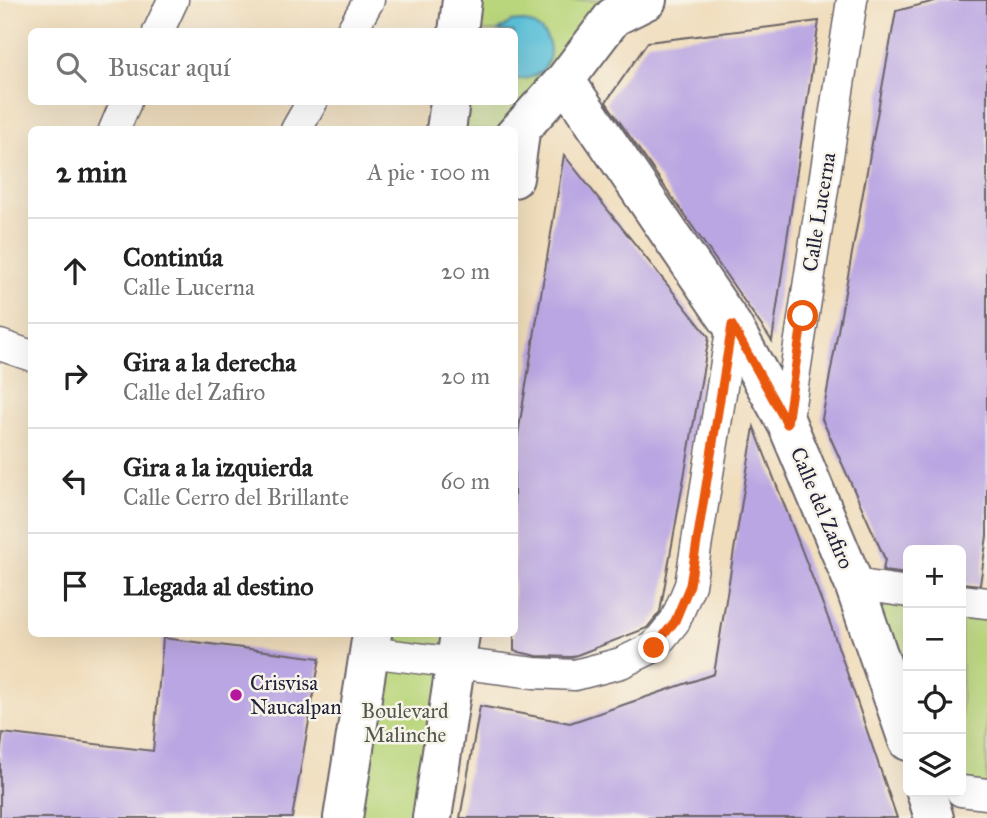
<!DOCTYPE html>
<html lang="es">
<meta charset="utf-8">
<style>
:root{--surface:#fff;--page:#f2f2f2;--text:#222;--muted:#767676;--line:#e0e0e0}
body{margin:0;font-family:"IM FELL Great Primer",serif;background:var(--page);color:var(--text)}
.controls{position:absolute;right:21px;bottom:21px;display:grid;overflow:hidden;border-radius:10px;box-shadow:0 7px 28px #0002}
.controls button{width:63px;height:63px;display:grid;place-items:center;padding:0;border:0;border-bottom:2px solid var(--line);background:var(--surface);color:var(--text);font:35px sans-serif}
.stop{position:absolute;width:21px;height:21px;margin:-16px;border:5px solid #ea580c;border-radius:50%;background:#fff}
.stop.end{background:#ea580c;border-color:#fff;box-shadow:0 2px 7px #0008}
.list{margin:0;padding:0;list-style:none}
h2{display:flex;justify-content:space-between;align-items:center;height:91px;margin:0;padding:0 28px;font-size:30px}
h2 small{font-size:23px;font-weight:400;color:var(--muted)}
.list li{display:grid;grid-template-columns:46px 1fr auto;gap:21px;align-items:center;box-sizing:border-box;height:105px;padding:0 28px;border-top:2px solid var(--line)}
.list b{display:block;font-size:26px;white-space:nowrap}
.list p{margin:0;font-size:23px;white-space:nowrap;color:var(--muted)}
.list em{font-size:23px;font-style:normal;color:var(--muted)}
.icon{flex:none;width:38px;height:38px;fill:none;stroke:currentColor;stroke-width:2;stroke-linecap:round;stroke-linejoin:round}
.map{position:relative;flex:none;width:987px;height:818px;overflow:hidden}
.search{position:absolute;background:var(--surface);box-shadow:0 7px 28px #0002;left:28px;top:28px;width:490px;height:77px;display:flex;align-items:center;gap:18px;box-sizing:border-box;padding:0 24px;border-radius:10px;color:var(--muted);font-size:26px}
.panel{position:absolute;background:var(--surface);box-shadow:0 7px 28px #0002;left:28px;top:126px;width:490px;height:511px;border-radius:10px}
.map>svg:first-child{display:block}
.green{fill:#bad67c;stroke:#6e7c5c;stroke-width:2}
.water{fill:#5abfd8;stroke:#3e708a;stroke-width:2}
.building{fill:#baa6e2}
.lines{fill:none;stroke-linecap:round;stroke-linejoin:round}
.street-casing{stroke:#6a6368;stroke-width:33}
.secondary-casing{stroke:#6a6368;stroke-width:42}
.street{stroke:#fff;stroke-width:30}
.secondary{stroke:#fff;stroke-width:38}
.route{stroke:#ea580c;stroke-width:9}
.poi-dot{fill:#b5179e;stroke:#f7f3e8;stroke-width:2.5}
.labels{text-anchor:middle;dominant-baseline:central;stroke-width:5;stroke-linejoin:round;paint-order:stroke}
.street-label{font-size:21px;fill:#22223b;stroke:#f7f3e8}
.poi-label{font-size:21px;fill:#22223b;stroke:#f7f3e8;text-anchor:start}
.park-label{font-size:21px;fill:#50584e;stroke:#f7f3e8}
</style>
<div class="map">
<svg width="987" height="818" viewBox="0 0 987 818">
<rect width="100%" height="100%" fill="#f7f3e8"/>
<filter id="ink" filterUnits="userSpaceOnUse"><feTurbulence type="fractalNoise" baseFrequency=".0143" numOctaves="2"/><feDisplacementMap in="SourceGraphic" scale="14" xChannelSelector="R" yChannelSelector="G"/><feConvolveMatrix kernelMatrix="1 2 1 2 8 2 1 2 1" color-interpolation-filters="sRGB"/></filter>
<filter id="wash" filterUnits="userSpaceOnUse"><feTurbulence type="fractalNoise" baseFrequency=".00686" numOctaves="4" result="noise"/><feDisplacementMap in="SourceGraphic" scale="28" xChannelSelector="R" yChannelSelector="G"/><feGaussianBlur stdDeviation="1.57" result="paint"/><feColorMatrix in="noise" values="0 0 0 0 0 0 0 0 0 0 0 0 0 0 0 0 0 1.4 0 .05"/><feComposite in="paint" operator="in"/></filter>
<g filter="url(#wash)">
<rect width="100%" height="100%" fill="#f0ddbc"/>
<path class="green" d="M462 0H650L514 130H446L450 102H514V32L458 31Z
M854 584 908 592V741Z
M961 600 987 603V793L961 790Z
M374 634H460L435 818H345Z"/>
<path class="water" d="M521 21C563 28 558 82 515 79L514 32 498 31 511 22Z"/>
<g id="blocks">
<path class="building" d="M939 0H987V536L980 585 961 583V550H908V574L883 571 885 559 822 419 896 11Z
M819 21 772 341 606 102 648 42Z
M564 155 709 337 660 612 647 628 572 657 537 656 514 651V458Z
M754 427 830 623 897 818H460L480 706 570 723 714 674Z
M163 638 320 658 292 818H0V754L3 733 153 751Z"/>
</g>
</g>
<g filter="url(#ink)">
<use href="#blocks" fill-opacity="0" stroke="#6a6368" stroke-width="2"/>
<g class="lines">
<defs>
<path id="street" d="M158 32 173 0
M351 32 369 0
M114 130 126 102
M296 130 312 102
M0 345 32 356
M787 424 852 0
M854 584 908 592
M961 600 987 603
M369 652 534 673 575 675 621 663 654 647 675 621 690 585 732 325
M961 791 987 794"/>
<path id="secondary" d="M458 32 462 0
M565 80 732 325 787 424 854 584 908 741
M446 130 450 102
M514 136 565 80 613 17 647 0
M514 178 520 132
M926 792 934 818
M343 818 372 634
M432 818 460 634"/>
</defs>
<use href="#street" class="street-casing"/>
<use href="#secondary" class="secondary-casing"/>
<use href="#street" class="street"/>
<use href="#secondary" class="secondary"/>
</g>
</g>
<g class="lines" filter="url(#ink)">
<path class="route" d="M654 648 675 621 690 585 732 325 787 424 803 316"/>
</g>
<circle class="poi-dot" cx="236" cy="695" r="7"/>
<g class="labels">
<g class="street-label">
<text transform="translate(819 212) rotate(-81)">Calle Lucerna</text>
<text transform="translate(822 508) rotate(67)">Calle del Zafiro</text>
</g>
<g class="poi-label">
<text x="250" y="683">Crisvisa<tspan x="250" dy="24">Naucalpan</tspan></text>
</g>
<g class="park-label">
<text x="405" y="711">Boulevard<tspan x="405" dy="24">Malinche</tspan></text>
</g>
</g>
</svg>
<div class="controls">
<button>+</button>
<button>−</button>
<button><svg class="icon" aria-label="locate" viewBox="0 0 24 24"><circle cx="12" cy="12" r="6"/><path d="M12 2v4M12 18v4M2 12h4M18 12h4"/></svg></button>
<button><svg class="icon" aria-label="layers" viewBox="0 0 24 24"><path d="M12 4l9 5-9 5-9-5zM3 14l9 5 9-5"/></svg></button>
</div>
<div class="stop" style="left:803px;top:316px"></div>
<div class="stop end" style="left:654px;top:648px"></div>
<div class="search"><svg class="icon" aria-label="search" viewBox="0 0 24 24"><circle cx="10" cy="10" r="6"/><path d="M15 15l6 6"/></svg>Buscar aquí</div>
<section class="panel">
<h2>2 min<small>A pie · 100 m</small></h2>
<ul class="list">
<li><svg class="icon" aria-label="ahead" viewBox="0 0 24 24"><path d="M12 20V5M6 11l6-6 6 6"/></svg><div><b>Continúa</b><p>Calle Lucerna</p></div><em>20 m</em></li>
<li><svg class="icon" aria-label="right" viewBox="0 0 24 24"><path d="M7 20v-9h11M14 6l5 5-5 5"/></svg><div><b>Gira a la derecha</b><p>Calle del Zafiro</p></div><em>20 m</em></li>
<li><svg class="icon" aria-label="left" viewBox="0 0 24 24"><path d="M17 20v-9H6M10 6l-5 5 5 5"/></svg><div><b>Gira a la izquierda</b><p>Calle Cerro del Brillante</p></div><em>60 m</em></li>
<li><svg class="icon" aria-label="arrive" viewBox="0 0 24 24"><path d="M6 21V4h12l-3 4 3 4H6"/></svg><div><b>Llegada al destino</b></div></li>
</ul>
</section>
</div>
